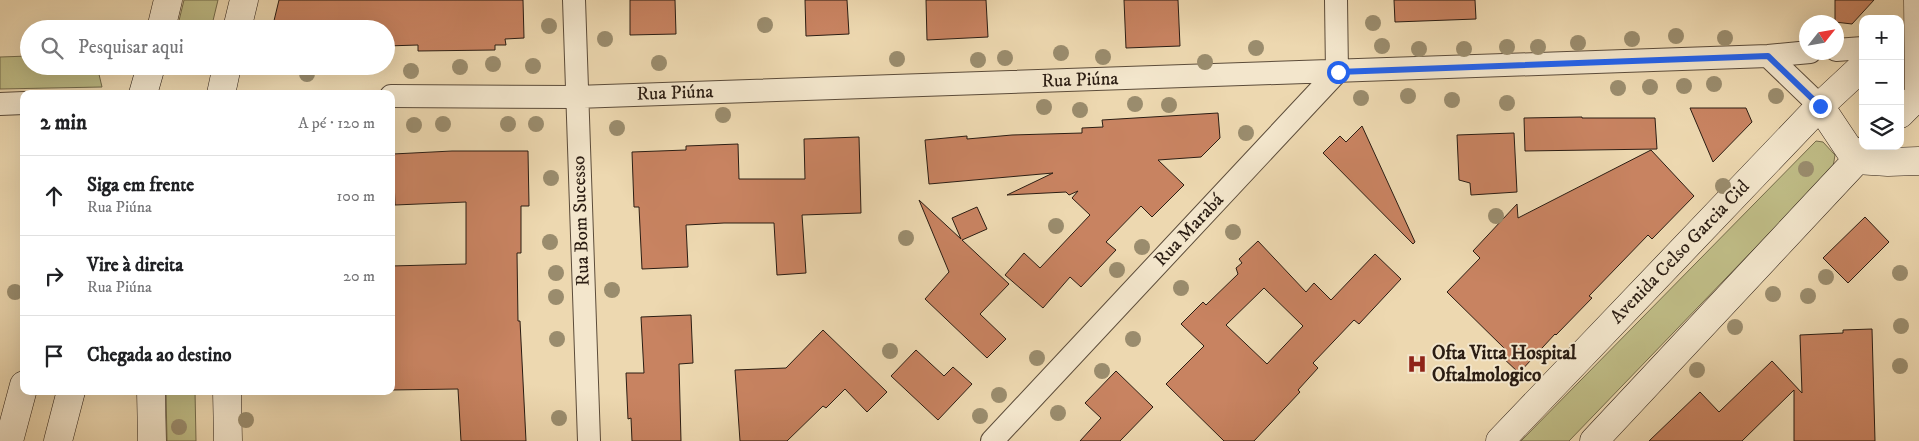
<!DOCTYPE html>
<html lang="pt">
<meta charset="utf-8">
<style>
:root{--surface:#fff;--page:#f2f2f2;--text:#202124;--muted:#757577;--line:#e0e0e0}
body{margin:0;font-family:"IM FELL DW Pica",serif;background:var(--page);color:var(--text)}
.controls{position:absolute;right:15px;top:15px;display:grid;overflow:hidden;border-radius:10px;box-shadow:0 5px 20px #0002}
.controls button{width:45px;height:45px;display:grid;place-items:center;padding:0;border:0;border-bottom:1px solid var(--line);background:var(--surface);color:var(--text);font:25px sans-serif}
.compass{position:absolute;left:1799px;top:15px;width:45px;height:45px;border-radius:50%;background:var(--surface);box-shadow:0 5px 20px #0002;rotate:59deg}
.stop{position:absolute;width:15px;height:15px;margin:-11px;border:4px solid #2563eb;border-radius:50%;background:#fff}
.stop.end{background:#2563eb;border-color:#fff;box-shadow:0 1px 5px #0008}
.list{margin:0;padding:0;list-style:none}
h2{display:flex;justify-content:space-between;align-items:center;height:65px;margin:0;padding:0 20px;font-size:21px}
h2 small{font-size:16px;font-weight:400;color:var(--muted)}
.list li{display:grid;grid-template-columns:32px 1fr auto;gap:15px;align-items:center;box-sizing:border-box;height:80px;padding:0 20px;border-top:1px solid var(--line)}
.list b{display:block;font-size:19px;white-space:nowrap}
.list p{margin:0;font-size:16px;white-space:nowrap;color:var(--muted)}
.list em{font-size:16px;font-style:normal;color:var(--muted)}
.icon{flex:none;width:28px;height:28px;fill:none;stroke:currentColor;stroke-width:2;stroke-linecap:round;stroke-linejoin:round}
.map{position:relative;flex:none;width:1919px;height:441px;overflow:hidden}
.search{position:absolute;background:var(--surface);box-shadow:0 5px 20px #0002;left:20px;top:20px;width:375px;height:55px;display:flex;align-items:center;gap:12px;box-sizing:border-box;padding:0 18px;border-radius:28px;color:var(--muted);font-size:19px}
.panel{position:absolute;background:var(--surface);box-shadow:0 5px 20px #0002;left:20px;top:90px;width:375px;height:305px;border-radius:10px}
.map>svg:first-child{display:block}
.green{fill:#bfbc86;stroke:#756c4c}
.building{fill:#c88361;stroke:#2b1d13;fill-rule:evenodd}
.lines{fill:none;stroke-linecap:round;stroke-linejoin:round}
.street-casing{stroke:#5c4c3a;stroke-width:24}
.secondary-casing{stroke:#2b1d13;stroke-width:29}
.street{stroke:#f3e6cc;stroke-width:22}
.secondary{stroke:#f3e6cc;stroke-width:28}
.tree{fill:#9a8c6d}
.route{stroke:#2563eb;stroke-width:6}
.labels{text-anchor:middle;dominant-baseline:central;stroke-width:4;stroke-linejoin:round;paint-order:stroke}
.street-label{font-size:19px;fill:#2b1d13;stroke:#f3e6cc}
.poi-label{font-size:19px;font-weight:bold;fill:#2b1d13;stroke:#f3e6cc;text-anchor:start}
</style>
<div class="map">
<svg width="1919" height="441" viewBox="0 0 1919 441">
<rect width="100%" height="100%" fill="#edd8b0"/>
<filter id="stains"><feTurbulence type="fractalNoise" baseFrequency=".004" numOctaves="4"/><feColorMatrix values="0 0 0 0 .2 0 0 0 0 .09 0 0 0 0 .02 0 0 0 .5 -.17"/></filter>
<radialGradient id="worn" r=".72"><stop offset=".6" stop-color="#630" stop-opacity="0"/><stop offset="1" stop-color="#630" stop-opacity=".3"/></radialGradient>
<path class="green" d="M184 0H218L211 29H177Z
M29 56V66H97L102 87 0 89V57Z
M1816 141 1823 142 1835 155 1833 167 1569 441H1521Z
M166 391H195L196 441H167Z"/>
<path class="building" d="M279 0H523L524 38 505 39 506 45H495V50L418 51V45L386 46V29H272Z
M630 0H675L676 34 630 35Z
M805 0H847L849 34 806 36Z
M926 0H986L988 37 927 40Z
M1124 0H1178L1180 46 1126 48Z
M1394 0H1475L1476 19 1395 22Z
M1835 0H1874L1852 24 1835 22Z
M1690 108H1746L1752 122 1713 162Z
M1218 113 1220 138 1201 157 1158 160 1184 185 1152 217 1141 206 1106 242 1116 250 1081 287 1070 277 1043 308 1005 275 1024 253 1040 268 1090 215 1072 198 1078 191 1069 195 1066 192 1007 195 1053 173 929 184 925 140 967 136V139L1012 135 1082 133V128L1103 127 1102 120Z
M1582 117V118H1655L1657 149 1525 151 1524 118Z
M1362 126 1415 242 1413 244 1323 153 1340 136 1346 142Z
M1514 133 1517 192 1471 195 1470 183 1459 180 1457 135Z
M859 137 861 213 802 215 806 273 777 275 774 223H724L686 225 688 267 642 269 639 207H634L632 152 686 150V146L738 144 739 179H805L804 139Z
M1651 150 1694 196 1652 239 1648 235 1589 296 1592 298 1556 335 1555 334 1519 373 1501 356 1506 350 1447 292 1480 258 1473 251 1517 204 1518 218Z
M452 151H528L529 206H521V253H517L518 321H520L526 441H461L458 389 391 390V266L466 264V202L395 205 393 154Z
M919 200 961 239 952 218 977 207 987 229 962 240 1009 284 980 314 1006 339 987 358 925 299 949 272Z
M1865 217 1889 242 1848 283 1823 258Z
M1258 241 1306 292 1314 283 1331 300 1375 254 1401 279 1359 324 1354 320 1313 363 1318 368 1298 390 1300 392 1254 441H1224L1166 384 1204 346 1181 324 1203 302 1206 305 1238 274 1236 268 1242 263 1239 259ZM1264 288 1303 326 1267 364 1226 325Z
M691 315 693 363 679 364 681 441H632L631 418 628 419 626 373H644L641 317Z
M1872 329 1875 441H1794V390L1742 441H1649L1700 392 1719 412 1772 361 1802 393 1800 335 1843 333V330Z
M823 330 887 392 867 412 845 389 826 408 823 406 787 441H740L735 370 786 368Z
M916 350 944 376 953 367 972 384 938 420 891 376Z
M1116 371 1153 407 1120 441H1080L1101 418 1085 403Z"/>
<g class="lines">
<defs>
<path id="street" d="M574 0 589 441
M1836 50 1863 48
M1768 56 1820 106
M391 96 576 97 1768 56 1810 52
M0 104 24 103
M992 441 1337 72 1336 0"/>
<path id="secondary" d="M1918 0 1919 98
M161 29 168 0
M237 29 244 0
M143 94 151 66
M221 94 227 66
M1820 106 1856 160 1888 162 1919 161
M1900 114 1919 95
M151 391 152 441
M227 391 228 441
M9 441 24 385
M58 441 71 391
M1500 441 1820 106 1863 66
M1594 441 1870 146"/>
</defs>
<use href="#street" class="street-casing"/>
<use href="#secondary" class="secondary-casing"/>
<use href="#street" class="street"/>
<use href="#secondary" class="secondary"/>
</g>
<g class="tree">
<circle cx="1373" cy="23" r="8"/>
<circle cx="765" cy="25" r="8"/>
<circle cx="549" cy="26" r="8"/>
<circle cx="1676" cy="36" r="8"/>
<circle cx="1725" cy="38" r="8"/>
<circle cx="605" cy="39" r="8"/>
<circle cx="1632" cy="39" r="8"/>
<circle cx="1578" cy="43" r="8"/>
<circle cx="1382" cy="46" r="8"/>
<circle cx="1507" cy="47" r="8"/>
<circle cx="1538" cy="47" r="8"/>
<circle cx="1256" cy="48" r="8"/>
<circle cx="1419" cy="49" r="8"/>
<circle cx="1464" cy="49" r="8"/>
<circle cx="1061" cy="53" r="8"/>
<circle cx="1103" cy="57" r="8"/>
<circle cx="1005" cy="58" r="8"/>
<circle cx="897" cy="59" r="8"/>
<circle cx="978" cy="60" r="8"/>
<circle cx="1205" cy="62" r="8"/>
<circle cx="659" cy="63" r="8"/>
<circle cx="493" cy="64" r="8"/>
<circle cx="533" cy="66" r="8"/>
<circle cx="460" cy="67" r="8"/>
<circle cx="411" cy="71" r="8"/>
<circle cx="307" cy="74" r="8"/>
<circle cx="1714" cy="84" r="8"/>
<circle cx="1684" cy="86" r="8"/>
<circle cx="1650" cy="87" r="8"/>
<circle cx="1618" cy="88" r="8"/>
<circle cx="1408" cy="96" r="8"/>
<circle cx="1776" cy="96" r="8"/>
<circle cx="1361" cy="98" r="8"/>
<circle cx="1452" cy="100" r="8"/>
<circle cx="1507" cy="103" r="8"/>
<circle cx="1135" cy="104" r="8"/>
<circle cx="1169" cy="105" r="8"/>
<circle cx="1044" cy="107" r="8"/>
<circle cx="1080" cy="110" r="8"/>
<circle cx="723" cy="115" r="8"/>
<circle cx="443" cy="124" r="8"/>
<circle cx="508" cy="124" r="8"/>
<circle cx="536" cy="124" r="8"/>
<circle cx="414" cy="125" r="8"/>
<circle cx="617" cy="128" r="8"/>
<circle cx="1246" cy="133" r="8"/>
<circle cx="1806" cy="169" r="8"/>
<circle cx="551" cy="178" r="8"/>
<circle cx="1723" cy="186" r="8"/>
<circle cx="1496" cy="216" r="8"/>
<circle cx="1056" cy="226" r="8"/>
<circle cx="1233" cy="232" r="8"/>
<circle cx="906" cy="238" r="8"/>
<circle cx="550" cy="242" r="8"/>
<circle cx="1142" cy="247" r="8"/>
<circle cx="1117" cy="270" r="8"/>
<circle cx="556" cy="273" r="8"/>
<circle cx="1900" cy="273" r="8"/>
<circle cx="1826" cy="277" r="8"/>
<circle cx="1181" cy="288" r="8"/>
<circle cx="612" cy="290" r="8"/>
<circle cx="15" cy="292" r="8"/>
<circle cx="1773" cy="294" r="8"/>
<circle cx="1808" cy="296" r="8"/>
<circle cx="556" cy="297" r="8"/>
<circle cx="1901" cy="326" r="8"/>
<circle cx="1735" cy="327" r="8"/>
<circle cx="557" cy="339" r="8"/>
<circle cx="1133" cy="339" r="8"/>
<circle cx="890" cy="351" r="8"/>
<circle cx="1037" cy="358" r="8"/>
<circle cx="1900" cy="366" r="8"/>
<circle cx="1697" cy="370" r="8"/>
<circle cx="1102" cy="371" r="8"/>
<circle cx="999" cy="395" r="8"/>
<circle cx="1058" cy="413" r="8"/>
<circle cx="980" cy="416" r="8"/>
<circle cx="559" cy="418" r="8"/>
<circle cx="246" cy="420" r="8"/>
<circle cx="179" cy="427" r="8"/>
</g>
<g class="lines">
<path class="route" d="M1338 72 1768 56 1820 106"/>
</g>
<defs>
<symbol id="hospital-bare" viewBox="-9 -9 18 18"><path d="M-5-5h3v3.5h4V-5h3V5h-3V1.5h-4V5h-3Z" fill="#8f2418" stroke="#f3e6cc" stroke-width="2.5" paint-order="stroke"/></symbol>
</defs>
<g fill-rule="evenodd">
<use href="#hospital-bare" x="1403" y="350" width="28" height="28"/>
</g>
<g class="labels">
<g class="street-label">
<text transform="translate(1080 80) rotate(-2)">Rua Piúna</text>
<text transform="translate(675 93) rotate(-2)">Rua Piúna</text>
<text transform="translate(581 221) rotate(-92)">Rua Bom Sucesso</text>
<text transform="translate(1189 230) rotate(-47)">Rua Marabá</text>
<text transform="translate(1680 252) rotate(-46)">Avenida Celso Garcia Cid</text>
</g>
<g class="poi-label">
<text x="1432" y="353">Ofta Vitta Hospital<tspan x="1432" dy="22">Oftalmologico</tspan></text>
</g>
</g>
<rect width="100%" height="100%" filter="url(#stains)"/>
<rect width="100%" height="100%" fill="url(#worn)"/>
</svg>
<div class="controls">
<button>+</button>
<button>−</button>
<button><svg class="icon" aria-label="layers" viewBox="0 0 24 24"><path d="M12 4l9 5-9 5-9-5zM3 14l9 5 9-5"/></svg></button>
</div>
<svg class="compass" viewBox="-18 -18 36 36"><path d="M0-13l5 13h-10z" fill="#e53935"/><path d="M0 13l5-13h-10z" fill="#757577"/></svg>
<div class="stop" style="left:1338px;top:72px"></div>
<div class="stop end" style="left:1820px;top:106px"></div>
<div class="search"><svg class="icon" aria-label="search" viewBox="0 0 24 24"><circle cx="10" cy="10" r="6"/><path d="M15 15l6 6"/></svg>Pesquisar aqui</div>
<section class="panel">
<h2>2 min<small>A pé · 120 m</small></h2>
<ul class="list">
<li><svg class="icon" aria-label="ahead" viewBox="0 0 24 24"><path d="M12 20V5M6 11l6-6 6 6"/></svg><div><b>Siga em frente</b><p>Rua Piúna</p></div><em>100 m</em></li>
<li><svg class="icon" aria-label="right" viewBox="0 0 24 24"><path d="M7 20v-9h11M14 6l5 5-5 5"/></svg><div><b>Vire à direita</b><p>Rua Piúna</p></div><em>20 m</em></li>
<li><svg class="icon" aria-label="arrive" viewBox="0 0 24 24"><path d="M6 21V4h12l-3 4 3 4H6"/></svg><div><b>Chegada ao destino</b></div></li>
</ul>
</section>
</div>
